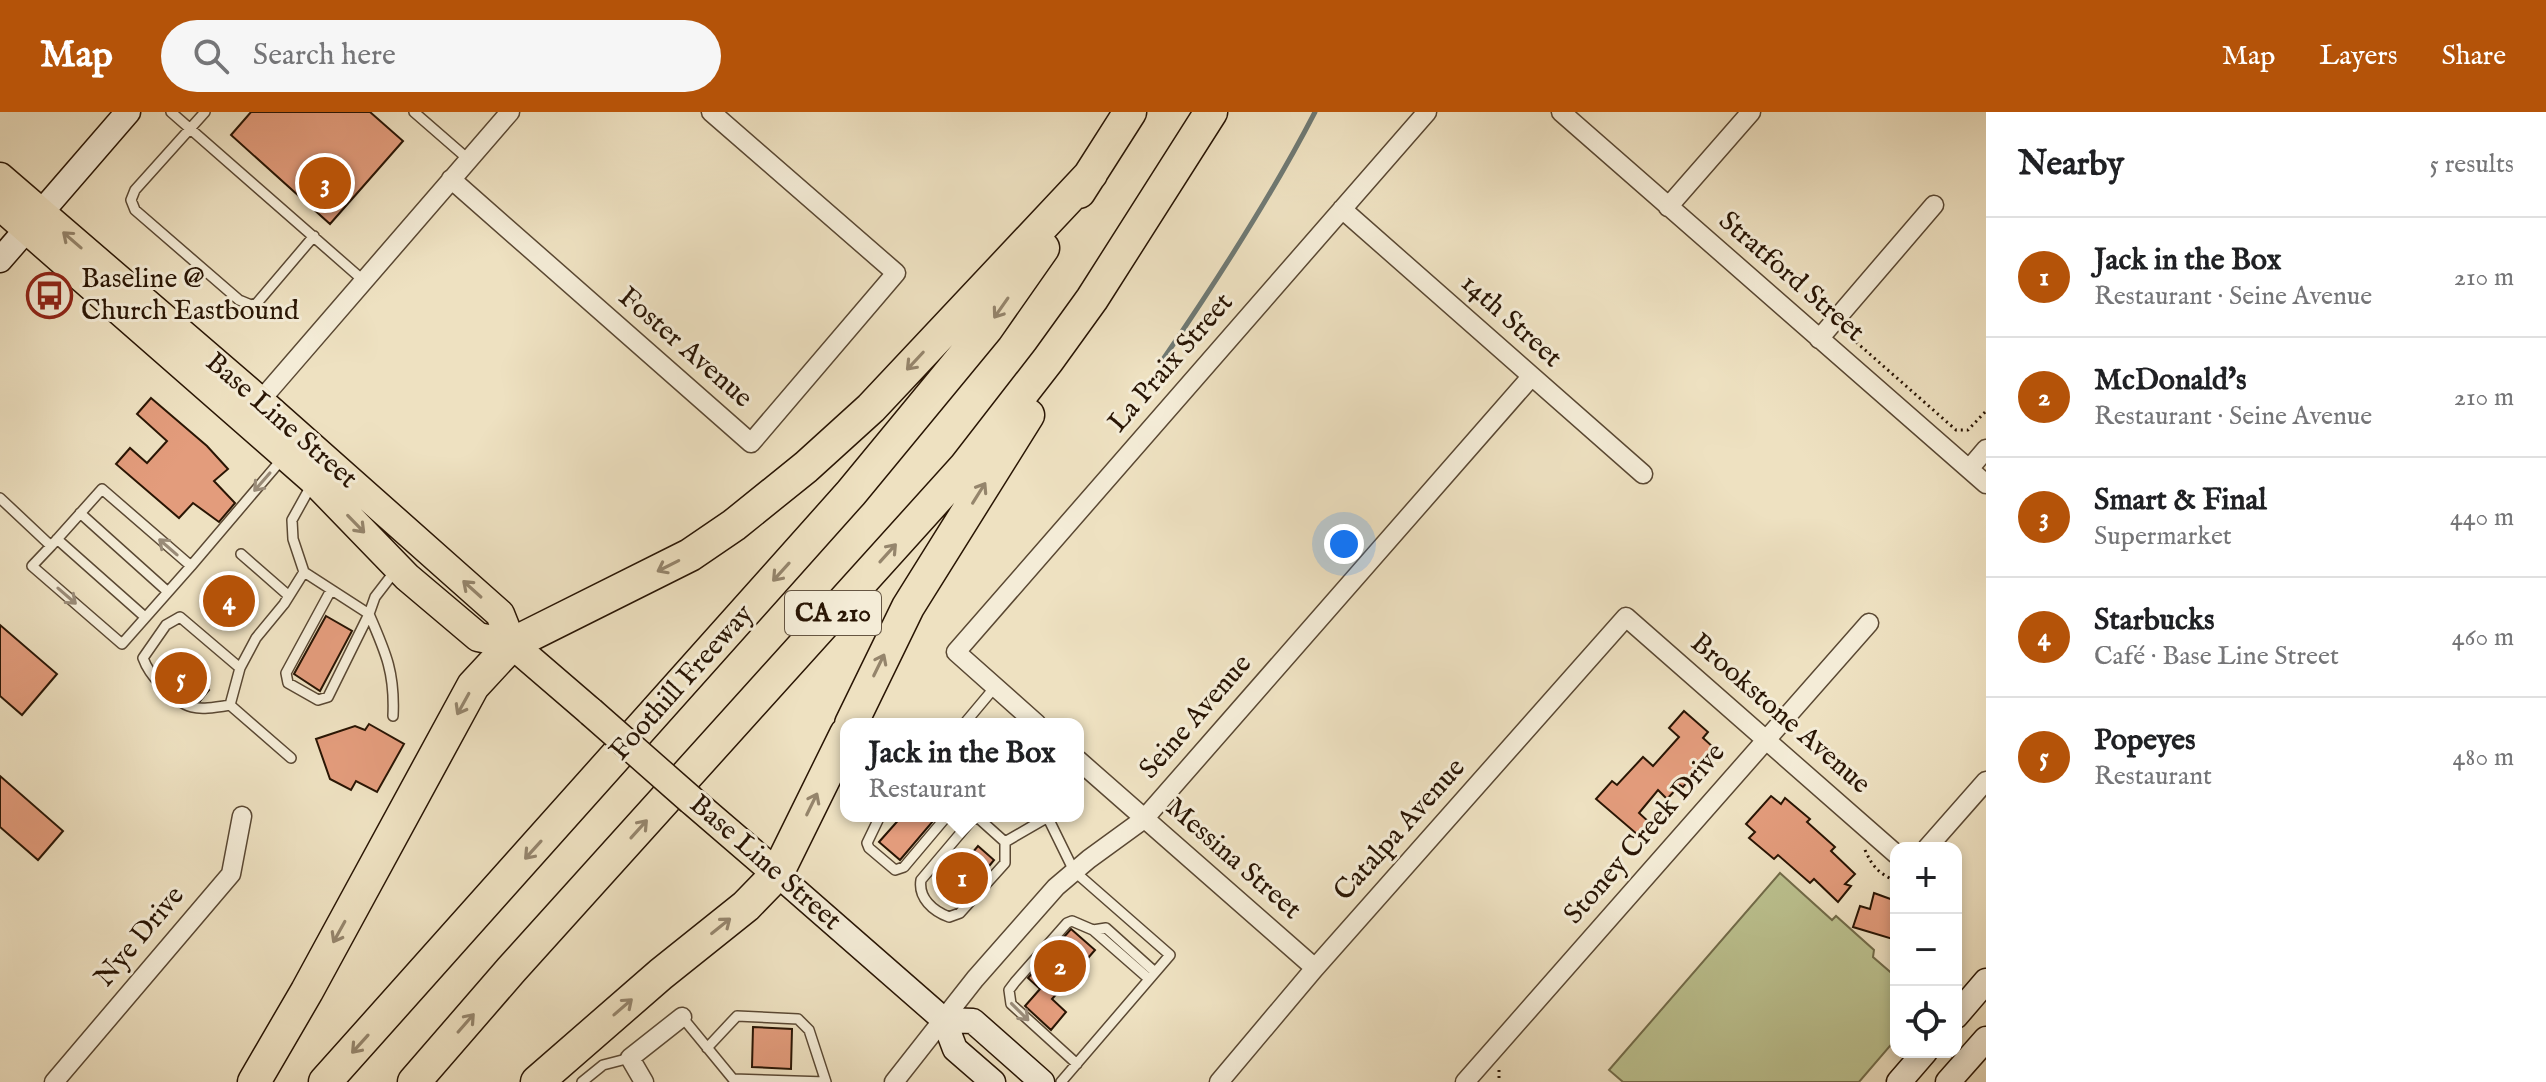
<!DOCTYPE html>
<meta charset="utf-8">
<style>
:root{--surface:#fff;--page:#f6f6f6;--text:#202124;--muted:#757577;--line:#e0e0e0;--accent:#b45309}
body{margin:0;font-family:"IM FELL English",serif;background:var(--page);color:var(--text)}
.controls{position:absolute;right:24px;bottom:24px;display:grid;overflow:hidden;border-radius:16px;box-shadow:0 4px 12px #0003}
.controls button{width:72px;height:72px;display:grid;place-items:center;padding:0;border:0;border-bottom:2px solid var(--line);background:var(--surface);color:var(--text);font:40px sans-serif}
.you{position:absolute;left:1344px;top:432px;width:28px;height:28px;margin:-20px;border:6px solid #fff;border-radius:50%;background:#1a73e8;box-shadow:0 0 0 12px #1a73e833}
.badge{display:grid;place-items:center;width:52px;height:52px;border-radius:50%;background:var(--accent);color:#fff;font-size:26px;font-weight:700}
.pin{position:absolute;translate:-50% -50%;border:4px solid #fff;box-shadow:0 2px 8px #0006}
.popup{position:absolute;left:840px;top:606px;width:244px;height:104px;box-sizing:border-box;display:grid;place-content:center;border-radius:16px;background:var(--surface);filter:drop-shadow(0 2px 6px #0005);font-size:26px;white-space:nowrap;color:var(--muted)}
.popup b{font-size:30px;color:var(--text)}
.popup::after{content:'';position:absolute;left:50%;top:100%;margin-left:-16px;border:16px solid transparent;border-top-color:var(--surface)}
.list{margin:0;padding:0;list-style:none}
h2{display:flex;justify-content:space-between;align-items:center;height:104px;margin:0;padding:0 32px;font-size:34px}
h2 small{font-size:26px;font-weight:400;color:var(--muted)}
.list li{display:grid;grid-template-columns:52px 1fr auto;gap:24px;align-items:center;box-sizing:border-box;height:120px;padding:0 32px;border-top:2px solid var(--line)}
.list b{display:block;font-size:30px;white-space:nowrap}
.list p{margin:0;font-size:26px;white-space:nowrap;color:var(--muted)}
.list em{font-size:26px;font-style:normal;color:var(--muted)}
.icon{flex:none;width:44px;height:44px;fill:none;stroke:currentColor;stroke-width:2;stroke-linecap:round;stroke-linejoin:round}
.map{position:relative;flex:none;width:1986px;height:970px;overflow:hidden}
header{display:flex;align-items:center;gap:48px;box-sizing:border-box;height:112px;padding:0 40px;background:var(--accent);color:#fff}
header strong{font-size:38px}
nav{display:flex;gap:44px;margin-inline-start:auto;font-size:28px}
.search{width:560px;height:72px;background:var(--page);display:flex;align-items:center;gap:20px;box-sizing:border-box;padding:0 28px;border-radius:44px;color:var(--muted);font-size:30px}
main{display:flex}
aside{flex:1;background:var(--surface)}
.map>svg:first-child{display:block}
.green{fill:#bcc290;stroke:#726c4a;stroke-width:2}
.lines{fill:none;stroke-linecap:round;stroke-linejoin:round}
.stream{stroke:#6f7973;stroke-width:5}
.building{fill:#e39c7c;stroke:#291504;stroke-width:2}
.lane-casing{stroke:#5a4833;stroke-width:12}
.street-casing{stroke:#5a4833;stroke-width:21}
.secondary-casing{stroke:#291504;stroke-width:27}
.primary-casing{stroke:#291504;stroke-width:31}
.highway-casing{stroke:#291504;stroke-width:35}
.path{stroke:#291504;stroke-width:3;stroke-dasharray:2 4;stroke-linecap:butt}
.lane{stroke:#f4ecd7;stroke-width:9}
.street{stroke:#f4ecd7;stroke-width:18}
.secondary{stroke:#f4ecd7;stroke-width:24}
.primary{stroke:#eee1c1;stroke-width:28}
.highway{stroke:#eee1c1;stroke-width:32}
.primary-bridge-casing{stroke:#291504;stroke-width:31;stroke-linecap:butt}
.primary-bridge{stroke:#eee1c1;stroke-width:28}
.oneway{stroke:#95856c}
.oneway2{stroke:#998b78}
.labels{text-anchor:middle;dominant-baseline:central;stroke-width:6;stroke-linejoin:round;paint-order:stroke}
.shield{fill:#f4ecd7;stroke:#665643;stroke-width:2}
.shield-label{font-size:26px;font-weight:bold;fill:#291504}
.street-label{font-size:28px;fill:#291504;stroke:#f4ecd7}
.poi-label{font-size:28px;fill:#291504;stroke:#f4ecd7;text-anchor:start}
</style>
<header>
<strong>Map</strong>
<div class="search"><svg class="icon" aria-label="search" viewBox="0 0 24 24"><circle cx="10" cy="10" r="6"/><path d="M15 15l6 6"/></svg>Search here</div>
<nav><a>Map</a><a>Layers</a><a>Share</a></nav>
</header>
<main>
<div class="map">
<svg width="1986" height="970" viewBox="0 0 1986 970">
<rect width="100%" height="100%" fill="#eee1c1"/>
<filter id="stains"><feTurbulence type="fractalNoise" baseFrequency=".0025" numOctaves="4"/><feColorMatrix values="0 0 0 0 .2 0 0 0 0 .09 0 0 0 0 .02 0 0 0 .5 -.17"/></filter>
<radialGradient id="worn" r=".72"><stop offset=".6" stop-color="#630" stop-opacity="0"/><stop offset="1" stop-color="#630" stop-opacity=".3"/></radialGradient>
<path class="green" d="M1780 761 1832 808 1836 804 1874 838 1873 845 1896 865V927L1859 970H1623L1609 958Z"/>
<g class="lines">
<path class="stream" d="M1164 246C1218 167 1271 85 1315 0"/>
</g>
<path class="building" d="M251 0H370L403 29 330 112 231 23Z
M151 286 207 334 228 357 214 369 235 391 219 410 193 391 179 406 116 352 130 336 147 351 167 329 137 302Z
M219 468 251 497 238 511 208 482Z
M326 504 352 519 320 579 294 562Z
M0 513 57 562 22 603 0 584Z
M170 540 199 565 197 567 209 578 200 589 182 582 156 556Z
M1684 599 1708 620 1703 626 1713 635 1693 657 1696 660 1683 675 1680 673 1667 687 1658 678 1639 701 1650 711 1638 723 1596 687 1612 669 1617 673 1643 645 1653 654 1679 625 1669 616Z
M369 612 404 632 377 680 356 669 351 678 330 667 316 627 355 614 365 618Z
M0 664 63 719 38 748 0 715Z
M1771 684 1781 692 1785 686 1810 707 1807 710 1835 735 1831 739 1855 762 1845 772 1851 774 1838 790 1814 767 1810 771 1778 743 1774 747 1749 726 1755 720 1746 712Z
M902 704H929L934 708 900 748 879 730Z
M978 734 994 748 958 792 937 775 954 754 958 758Z
M1874 781 1896 789V828L1853 815 1860 794 1870 797Z
M1071 817 1095 838 1052 887 1066 900 1051 918 1025 894 1040 877 1028 866Z
M753 915 792 917 791 957 752 955Z"/>
<g class="lines">
<defs>
<path id="lane" d="M171 0 364 169
M205 0 135 78 131 88 135 98 239 188 251 193 257 191 314 124
M414 0 468 47
M0 386 51 434 102 377 191 454 282 347
M80 401 168 480
M57 427 145 505
M51 434 32 454 122 532 191 454
M241 442 289 484
M304 460 369 502 375 485 395 459
M331 478 286 561 288 571 318 588 328 585 369 502
M369 502C386 541 395 561 393 604
M230 593C194 599 187 599 161 573 153 565 147 557 143 546L166 513 180 505 240 556
M964 612 995 575
M291 646 230 593 240 556 256 526 284 492 304 460 293 427 292 408 312 372
M880 704 867 731 869 736 895 758 904 755 947 704
M975 704 921 768C918 786 933 799 949 805L960 801 1005 751V730
M976 704 1005 730 1048 705
M1047 704 1074 759 1170 843 1061 970
M1093 818 1106 816 1155 860
M682 905 733 967 826 970 809 918 798 907 737 904 707 936
M1077 952 1011 892 1009 878 1015 870 1067 811 1072 809 1093 818 1149 867
M582 970 603 953 630 946"/>
<path id="street" d="M1561 0 1986 372
M451 67 751 331 896 161 711 0
M1668 95 1751 0
M1342 97 1643 362
M1819 227 1934 93
M260 289 510 0
M1969 357 1986 337
M1037 612 956 540 1427 0
M1078 648 1315 856
M1927 736 1986 669
M54 970 231 762 242 704
M644 970 630 946 682 905
M894 970 975 867 1056 775 1089 747 1144 707 1531 265
M1219 970 1315 856 1626 505 1896 742
M1465 970 1869 511"/>
<path id="secondary" d="M0 148 128 0
M777 762 944 908 955 937 993 970
M1956 904 1986 869
M944 908 973 909 1042 970
M1899 970 1925 940
M1948 970 1986 927"/>
<path id="primary" d="M0 65 260 289 500 502 512 532 591 600
M0 94 314 369 407 465 478 525 512 532
M691 688 777 762"/>
<path id="highway" d="M1079 80 1130 0
M851 612 908 495 1028 303
M254 970 307 879 473 574 512 532 690 443 734 413 806 355 871 296 1091 62
M325 970 851 381 987 216 1043 136
M414 970 511 858 965 355 1048 248 1092 187 1211 0
M537 970 661 862 746 794 777 762 846 622"/>
</defs>
<use href="#lane" class="lane-casing"/>
<use href="#street" class="street-casing"/>
<use href="#secondary" class="secondary-casing"/>
<use href="#primary" class="primary-casing"/>
<use href="#highway" class="highway-casing"/>
<path class="path" d="M1856 230 1956 318H1968L1986 299
M1865 738C1872 754 1879 762 1896 769
M1499 958V970"/>
<use href="#lane" class="lane"/>
<use href="#street" class="street"/>
<use href="#secondary" class="secondary"/>
<use href="#primary" class="primary"/>
<use href="#highway" class="highway"/>
<defs>
<path id="primary-bridge" d="M591 600 691 688"/>
</defs>
<use href="#primary-bridge" class="primary-bridge-casing"/>
<use href="#primary-bridge" class="primary-bridge"/>
</g>
<defs><path id="oneway-shaft" d="M-6 0H5M1.5-3L5.5 0L1.5 3" fill="none" stroke-width="1.6" stroke-linecap="round" stroke-linejoin="round" transform="scale(2)"/></defs>
<g class="oneway">
<use href="#oneway-shaft" transform="translate(72 128) rotate(-139)"/>
<use href="#oneway-shaft" transform="translate(1001 196) rotate(125)"/>
<use href="#oneway-shaft" transform="translate(915 249) rotate(133)"/>
<use href="#oneway-shaft" transform="translate(979 381) rotate(-58)"/>
<use href="#oneway-shaft" transform="translate(356 412) rotate(46)"/>
<use href="#oneway-shaft" transform="translate(888 441) rotate(-48)"/>
<use href="#oneway-shaft" transform="translate(668 454) rotate(153)"/>
<use href="#oneway-shaft" transform="translate(781 460) rotate(132)"/>
<use href="#oneway-shaft" transform="translate(472 477) rotate(-138)"/>
<use href="#oneway-shaft" transform="translate(879 553) rotate(-64)"/>
<use href="#oneway-shaft" transform="translate(463 592) rotate(119)"/>
<use href="#oneway-shaft" transform="translate(812 692) rotate(-64)"/>
<use href="#oneway-shaft" transform="translate(639 717) rotate(-48)"/>
<use href="#oneway-shaft" transform="translate(533 738) rotate(132)"/>
<use href="#oneway-shaft" transform="translate(721 814) rotate(-39)"/>
<use href="#oneway-shaft" transform="translate(339 820) rotate(119)"/>
<use href="#oneway-shaft" transform="translate(623 895) rotate(-41)"/>
<use href="#oneway-shaft" transform="translate(466 911) rotate(-49)"/>
<use href="#oneway-shaft" transform="translate(360 932) rotate(132)"/>
</g>
<g class="oneway2">
<use href="#oneway-shaft" transform="translate(262 370) rotate(131)"/>
<use href="#oneway-shaft" transform="translate(168 435) rotate(-139)"/>
<use href="#oneway-shaft" transform="translate(67 484) rotate(41)"/>
<use href="#oneway-shaft" transform="translate(1020 900) rotate(45)"/>
</g>
<defs>
<symbol id="bus-ring" viewBox="-11 -11 22 22"><circle r="9.5" fill="#f4ecd7" stroke="#8f2418" stroke-width="1.5"/><path d="M-5-6H5V4H4V6H2V4H-2V6H-4V4H-5ZM-3.5-4V0h7V-4ZM-3.5 1.2v1.5H-2V1.2ZM2 1.2v1.5H3.5V1.2Z" fill="#8f2418"/></symbol>
</defs>
<g fill-rule="evenodd">
<use href="#bus-ring" x="24" y="158" width="51" height="51"/>
</g>
<g class="labels">
<rect class="shield" x="785" y="479" width="96" height="44" rx="6"/>
<g class="shield-label">
<text x="833" y="501">CA 210</text>
</g>
<g class="street-label">
<text transform="translate(1791 165) rotate(41)">Stratford Street</text>
<text transform="translate(1511 209) rotate(42)">14th Street</text>
<text transform="translate(685 236) rotate(41)">Foster Avenue</text>
<text transform="translate(1171 251) rotate(-49)">La Praix Street</text>
<text transform="translate(281 309) rotate(41)">Base Line Street</text>
<text transform="translate(682 571) rotate(-48)">Foothill Freeway</text>
<text transform="translate(1780 602) rotate(41)">Brookstone Avenue</text>
<text transform="translate(1196 605) rotate(-49)">Seine Avenue</text>
<text transform="translate(1400 718) rotate(-48)">Catalpa Avenue</text>
<text transform="translate(1645 722) rotate(-49)">Stoney Creek Drive</text>
<text transform="translate(1233 747) rotate(41)">Messina Street</text>
<text transform="translate(765 751) rotate(41)">Base Line Street</text>
<text transform="translate(140 825) rotate(-50)">Nye Drive</text>
</g>
<g class="poi-label">
<text x="81" y="167">Baseline @<tspan x="81" dy="32">Church Eastbound</tspan></text>
</g>
</g>
<rect width="100%" height="100%" filter="url(#stains)"/>
<rect width="100%" height="100%" fill="url(#worn)"/>
</svg>
<div class="controls">
<button>+</button>
<button>−</button>
<button><svg class="icon" aria-label="locate" viewBox="0 0 24 24"><circle cx="12" cy="12" r="6"/><path d="M12 2v4M12 18v4M2 12h4M18 12h4"/></svg></button>
</div>
<div class="you"></div>
<div class="pin badge" style="left:962px;top:766px">1</div>
<div class="popup"><b>Jack in the Box</b>Restaurant</div>
<div class="pin badge" style="left:1060px;top:854px">2</div>
<div class="pin badge" style="left:325px;top:71px">3</div>
<div class="pin badge" style="left:229px;top:489px">4</div>
<div class="pin badge" style="left:181px;top:566px">5</div>
</div>
<aside>
<h2>Nearby<small>5 results</small></h2>
<ul class="list">
<li><span class="badge">1</span><div><b>Jack in the Box</b><p>Restaurant · Seine Avenue</p></div><em>210 m</em></li>
<li><span class="badge">2</span><div><b>McDonald's</b><p>Restaurant · Seine Avenue</p></div><em>210 m</em></li>
<li><span class="badge">3</span><div><b>Smart &amp; Final</b><p>Supermarket</p></div><em>440 m</em></li>
<li><span class="badge">4</span><div><b>Starbucks</b><p>Café · Base Line Street</p></div><em>460 m</em></li>
<li><span class="badge">5</span><div><b>Popeyes</b><p>Restaurant</p></div><em>480 m</em></li>
</ul>
</aside>
</main>
